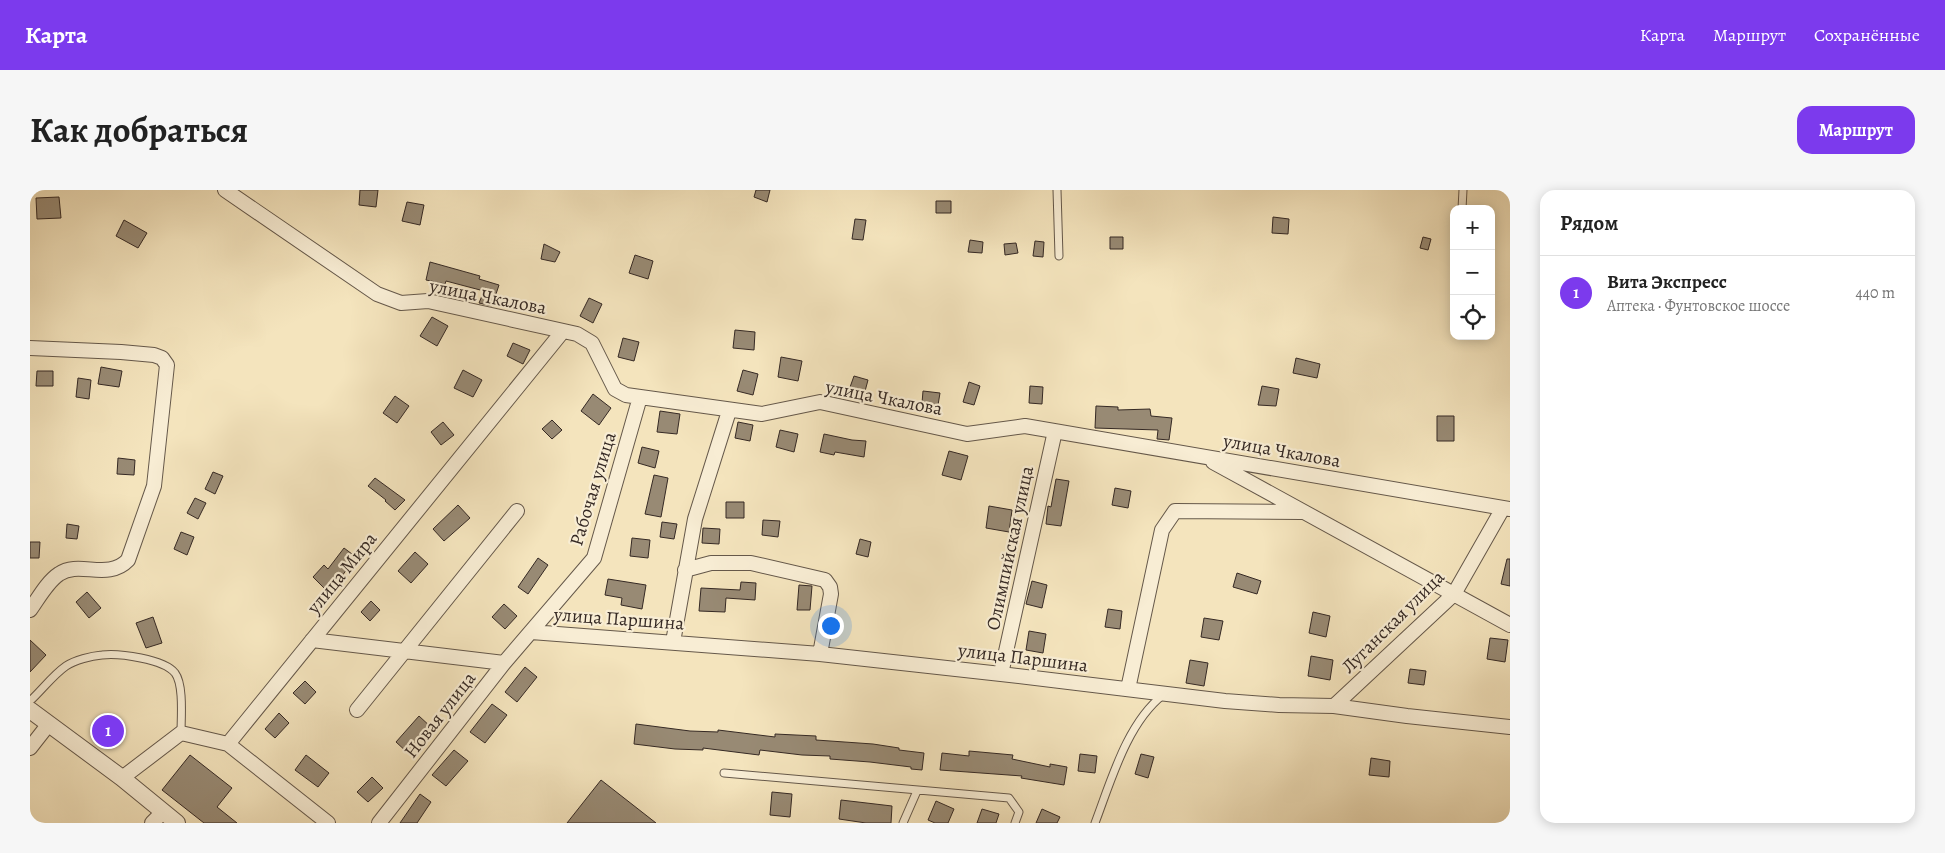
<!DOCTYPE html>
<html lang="ru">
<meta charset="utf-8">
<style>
:root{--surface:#fff;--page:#f6f6f6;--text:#222;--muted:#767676;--line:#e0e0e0;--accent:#7c3aed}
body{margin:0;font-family:Alegreya,serif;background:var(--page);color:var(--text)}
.controls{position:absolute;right:15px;top:15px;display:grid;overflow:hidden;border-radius:10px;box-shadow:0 2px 12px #0003}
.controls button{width:45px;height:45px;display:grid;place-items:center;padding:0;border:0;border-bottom:1px solid var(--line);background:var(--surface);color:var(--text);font:25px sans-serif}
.you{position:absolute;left:800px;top:435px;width:18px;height:18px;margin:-12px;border:4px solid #fff;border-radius:50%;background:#1a73e8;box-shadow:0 0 0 8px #1a73e833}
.badge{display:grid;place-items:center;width:32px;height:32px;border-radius:50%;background:var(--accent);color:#fff;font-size:16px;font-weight:700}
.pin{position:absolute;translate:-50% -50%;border:2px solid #fff;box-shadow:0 1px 5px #0006}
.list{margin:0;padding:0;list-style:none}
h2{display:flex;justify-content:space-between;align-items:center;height:65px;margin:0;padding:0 20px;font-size:21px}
h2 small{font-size:16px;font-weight:400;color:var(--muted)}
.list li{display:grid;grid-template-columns:32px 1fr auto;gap:15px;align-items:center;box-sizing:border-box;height:75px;padding:0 20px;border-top:1px solid var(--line)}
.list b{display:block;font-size:19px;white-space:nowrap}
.list p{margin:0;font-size:16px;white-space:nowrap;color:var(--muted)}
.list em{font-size:16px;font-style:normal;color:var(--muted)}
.icon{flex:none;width:28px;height:28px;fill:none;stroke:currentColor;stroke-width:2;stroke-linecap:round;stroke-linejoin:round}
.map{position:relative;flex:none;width:1480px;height:633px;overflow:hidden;border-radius:15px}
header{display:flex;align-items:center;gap:30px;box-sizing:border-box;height:70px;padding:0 25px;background:var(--accent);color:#fff}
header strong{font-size:24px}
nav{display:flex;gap:28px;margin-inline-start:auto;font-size:18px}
.intro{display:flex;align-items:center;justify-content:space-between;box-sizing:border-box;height:120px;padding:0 30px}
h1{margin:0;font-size:35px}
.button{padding:12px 22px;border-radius:15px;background:var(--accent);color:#fff;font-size:18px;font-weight:700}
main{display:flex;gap:30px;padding:0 30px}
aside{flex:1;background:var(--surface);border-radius:15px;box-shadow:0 2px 12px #0003}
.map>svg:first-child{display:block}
.building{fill:#988a74;stroke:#352924}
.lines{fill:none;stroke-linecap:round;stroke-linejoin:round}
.service-casing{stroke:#65584a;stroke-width:9}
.minor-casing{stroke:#65584a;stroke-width:16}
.tertiary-casing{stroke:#65584a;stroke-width:18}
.service{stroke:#f8edd4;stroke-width:7}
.minor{stroke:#f8edd4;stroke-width:14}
.tertiary{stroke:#f8edd4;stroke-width:16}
.labels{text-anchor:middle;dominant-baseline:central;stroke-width:4.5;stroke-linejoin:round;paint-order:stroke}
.street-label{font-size:19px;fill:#352924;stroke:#f8edd4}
</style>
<header>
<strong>Карта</strong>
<nav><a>Карта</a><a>Маршрут</a><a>Сохранённые</a></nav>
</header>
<div class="intro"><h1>Как добраться</h1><a class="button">Маршрут</a></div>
<main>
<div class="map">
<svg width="1480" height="633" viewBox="0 0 1480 633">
<rect width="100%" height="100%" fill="#f4e4bd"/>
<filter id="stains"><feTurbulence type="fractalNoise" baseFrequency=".004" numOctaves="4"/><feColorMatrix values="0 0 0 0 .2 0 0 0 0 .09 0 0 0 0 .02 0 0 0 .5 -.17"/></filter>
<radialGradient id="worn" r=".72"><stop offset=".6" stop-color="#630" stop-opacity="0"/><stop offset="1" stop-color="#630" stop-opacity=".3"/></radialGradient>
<path class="building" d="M330 0H348L346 17 329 15Z
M726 0H740L737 12 724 7Z
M29 7 31 28 7 29 6 8Z
M906 11H921V23H906Z
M377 12 394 15 390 35 372 31Z
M1243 27 1259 29 1258 44 1242 43Z
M825 29 836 30 833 50 822 49Z
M94 30 117 43 108 58 86 46Z
M1080 47H1093V59H1080Z
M1393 47 1401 49 1398 60 1390 58Z
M940 50 953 52 952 63 938 62Z
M1005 51 1014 52 1013 67 1003 66Z
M986 53 988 63 975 65 974 54Z
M514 54 530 62 525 72 511 69Z
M605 65 623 71 618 89 599 83Z
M400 72 450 86 449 89 469 95 462 116 449 113 454 101 416 91 415 94 396 90Z
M559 108 572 114 563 133 550 126Z
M402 127 418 136 407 156 390 146Z
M705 140 725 142 724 160 703 158Z
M593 148 609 152 604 171 588 167Z
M483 153 500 160 493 174 477 166Z
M751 167 772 171 768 191 748 187Z
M1266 168 1290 174 1287 188 1263 183Z
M71 177 92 181 89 197 68 194Z
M433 180 452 190 443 207 424 198Z
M713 180 728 184 723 205 707 201Z
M7 181H23V196H6Z
M824 186 838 190 834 205 819 200Z
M48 188 61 190 59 209 46 207Z
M939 192 950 196 944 215 933 212Z
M1000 196 1013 197 1012 214 999 213Z
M1232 196 1249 199 1246 216 1228 215Z
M893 201 910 203 908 215 892 213Z
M563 204 581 218 569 235 551 221Z
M365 206 379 216 367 233 353 223Z
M1066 216 1088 217V220L1120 219 1121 226 1142 228 1139 250 1127 249 1128 240 1065 238Z
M630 221 650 224 647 244 627 242Z
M1407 226H1424V251H1407Z
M522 230 532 240 522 249 512 239Z
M413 232 424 245 411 255 401 242Z
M708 232 723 235 720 251 705 248Z
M750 240 768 244 764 262 746 257Z
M794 244 822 250 836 251 834 267 805 262 804 265 790 262Z
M612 257 629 261 625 278 608 273Z
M919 261 938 266 931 290 912 285Z
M88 268 105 270 104 285 87 284Z
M183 282 193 286 185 304 175 299Z
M624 285 638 288 631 327 615 324Z
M345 288 375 310 365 320 355 311 356 310 338 296Z
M1026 289 1039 291 1031 336 1016 334 1018 316 1021 317Z
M1085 298 1101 301 1098 318 1082 315Z
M165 308 176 313 168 329 157 323Z
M696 312H714V328H696Z
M428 315 440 328 414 351 403 339Z
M959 316 982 320 979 342 956 338Z
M733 330 750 331 748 347 732 345Z
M632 332 647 334 644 349 630 347Z
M37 334 49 336 47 349 36 348Z
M673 338 690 339 689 354 672 353Z
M151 342 164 347 157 365 144 359Z
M602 348 620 350 618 368 600 366Z
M830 349 841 352 838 367 826 364Z
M0 352H10L9 368H0Z
M314 358 326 367 309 390 313 393 301 405 283 387 294 375 298 379Z
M385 362 398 374 381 393 368 381Z
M508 368 518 375 498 404 488 397Z
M1477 369H1480V396L1471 394Z
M1207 383 1231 391 1227 404 1203 397Z
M578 389 616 395 612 419 591 415 592 408 575 405Z
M1002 391 1017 395 1012 418 996 414Z
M711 392 726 393 725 410 696 408 695 422 669 421 671 398 710 400Z
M769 395 782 396 780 420H767Z
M57 402 71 418 59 428 46 412Z
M341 411 350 420 340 431 331 422Z
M474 414 487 426 475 439 462 427Z
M1078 419 1092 421 1090 439 1075 437Z
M1283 422 1300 426 1296 447 1279 443Z
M123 427 132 453 116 458 106 433Z
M1174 428 1193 431 1189 450 1171 447Z
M999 441 1016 444 1013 463 996 460Z
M1460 448 1478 450 1475 472 1457 469Z
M0 450 16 465 0 482Z
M1281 466 1303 470 1300 490 1278 486Z
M1160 470 1178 473 1174 496 1156 493Z
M495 477 507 487 487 512 475 502Z
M1380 479 1396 481 1394 495 1378 493Z
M275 491 286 502 275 514 263 503Z
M462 514 477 525 455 553 440 542Z
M249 523 259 533 245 548 235 539Z
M389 526 402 538 378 563 366 552Z
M606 534 660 541 688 542V540L745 547V544L786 546V550L843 554 869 558V560L894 563 892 580 881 579V577L840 572 800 569V566L772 565 730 560 729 565 673 558V560L645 559 604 554Z
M424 560 438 571 416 596 402 585Z
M939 561 983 565 982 569 1020 577V574L1037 577 1034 595 991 588 992 586 910 580 912 563 939 566Z
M1050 564 1067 566 1065 583 1048 581Z
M1111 564 1124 567 1118 588 1105 584Z
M160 565 202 598 187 617 207 633H174L132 600Z
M276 565 299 583 288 597 265 580Z
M1341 568 1360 571 1359 587 1339 585Z
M342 587 353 598 338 612 327 602Z
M571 590 626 633H537Z
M742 602 762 604 760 627 740 625Z
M390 604 401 612 387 633H370Z
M811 610 862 616 861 633H836L809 629Z
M906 611 924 619 918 633H905L898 630Z
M952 619 969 624 966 633H947Z
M1012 619 1030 627 1027 633H1006Z"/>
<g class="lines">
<defs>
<path id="service" d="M1027 0 1029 66
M1432 19 1433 0
M0 511C12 500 23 485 36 476 45 470 61 466 72 465 89 463 134 469 145 483 154 495 151 528 151 543
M694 583 979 608 989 622 985 633
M873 633 887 601
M1065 633C1081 591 1097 533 1133 505"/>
<path id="minor" d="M195 0 347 104 371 113 398 111 547 144 562 153 585 199 596 205 732 224 790 212 937 244 995 236 1480 319
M0 158 91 162 124 165 132 168 137 175 124 296 98 370C78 391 49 370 29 384 17 392 8 409 0 420
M1183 272 1480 435
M655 380 681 373H721L795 390 800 397 801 404 790 464
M501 442 790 464 971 484 1195 511 1249 515 1304 516 1377 526 1480 537
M282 450 474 473
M643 452 665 329 699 221
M971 484 1025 241
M1098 499 1132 340 1145 321 1271 322
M1304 516 1424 404 1473 318
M327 520 487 321
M198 554 298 633
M0 558 18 535
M92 588 151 543 198 554 533 141
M122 633 133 622
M349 633 474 473 564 368 610 207"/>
<path id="tertiary" d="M0 520 92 588 147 633"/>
</defs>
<use href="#service" class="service-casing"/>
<use href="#minor" class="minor-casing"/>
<use href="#tertiary" class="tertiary-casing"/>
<use href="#service" class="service"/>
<use href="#minor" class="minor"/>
<use href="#tertiary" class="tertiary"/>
</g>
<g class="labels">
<g class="street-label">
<text transform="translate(458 107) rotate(11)">улица Чкалова</text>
<text transform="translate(854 208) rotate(11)">улица Чкалова</text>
<text transform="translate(1252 261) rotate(10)">улица Чкалова</text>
<text transform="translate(563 299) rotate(-73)">Рабочая улица</text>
<text transform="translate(980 358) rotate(-78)">Олимпийская улица</text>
<text transform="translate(312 383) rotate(-51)">улица Мира</text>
<text transform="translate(589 429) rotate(4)">улица Паршина</text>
<text transform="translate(1363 432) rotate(-45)">Луганская улица</text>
<text transform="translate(993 468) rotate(7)">улица Паршина</text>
<text transform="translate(410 525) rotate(-52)">Новая улица</text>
</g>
</g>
<rect width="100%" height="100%" filter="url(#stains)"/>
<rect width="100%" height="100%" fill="url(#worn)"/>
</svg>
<div class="controls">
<button>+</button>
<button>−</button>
<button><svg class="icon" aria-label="locate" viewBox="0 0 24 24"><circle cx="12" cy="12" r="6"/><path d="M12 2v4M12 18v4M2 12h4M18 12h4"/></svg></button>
</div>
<div class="you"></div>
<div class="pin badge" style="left:78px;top:541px">1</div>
</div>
<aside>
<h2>Рядом<small></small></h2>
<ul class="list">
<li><span class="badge">1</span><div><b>Вита Экспресс</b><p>Аптека · Фунтовское шоссе</p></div><em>440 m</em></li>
</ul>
</aside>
</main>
